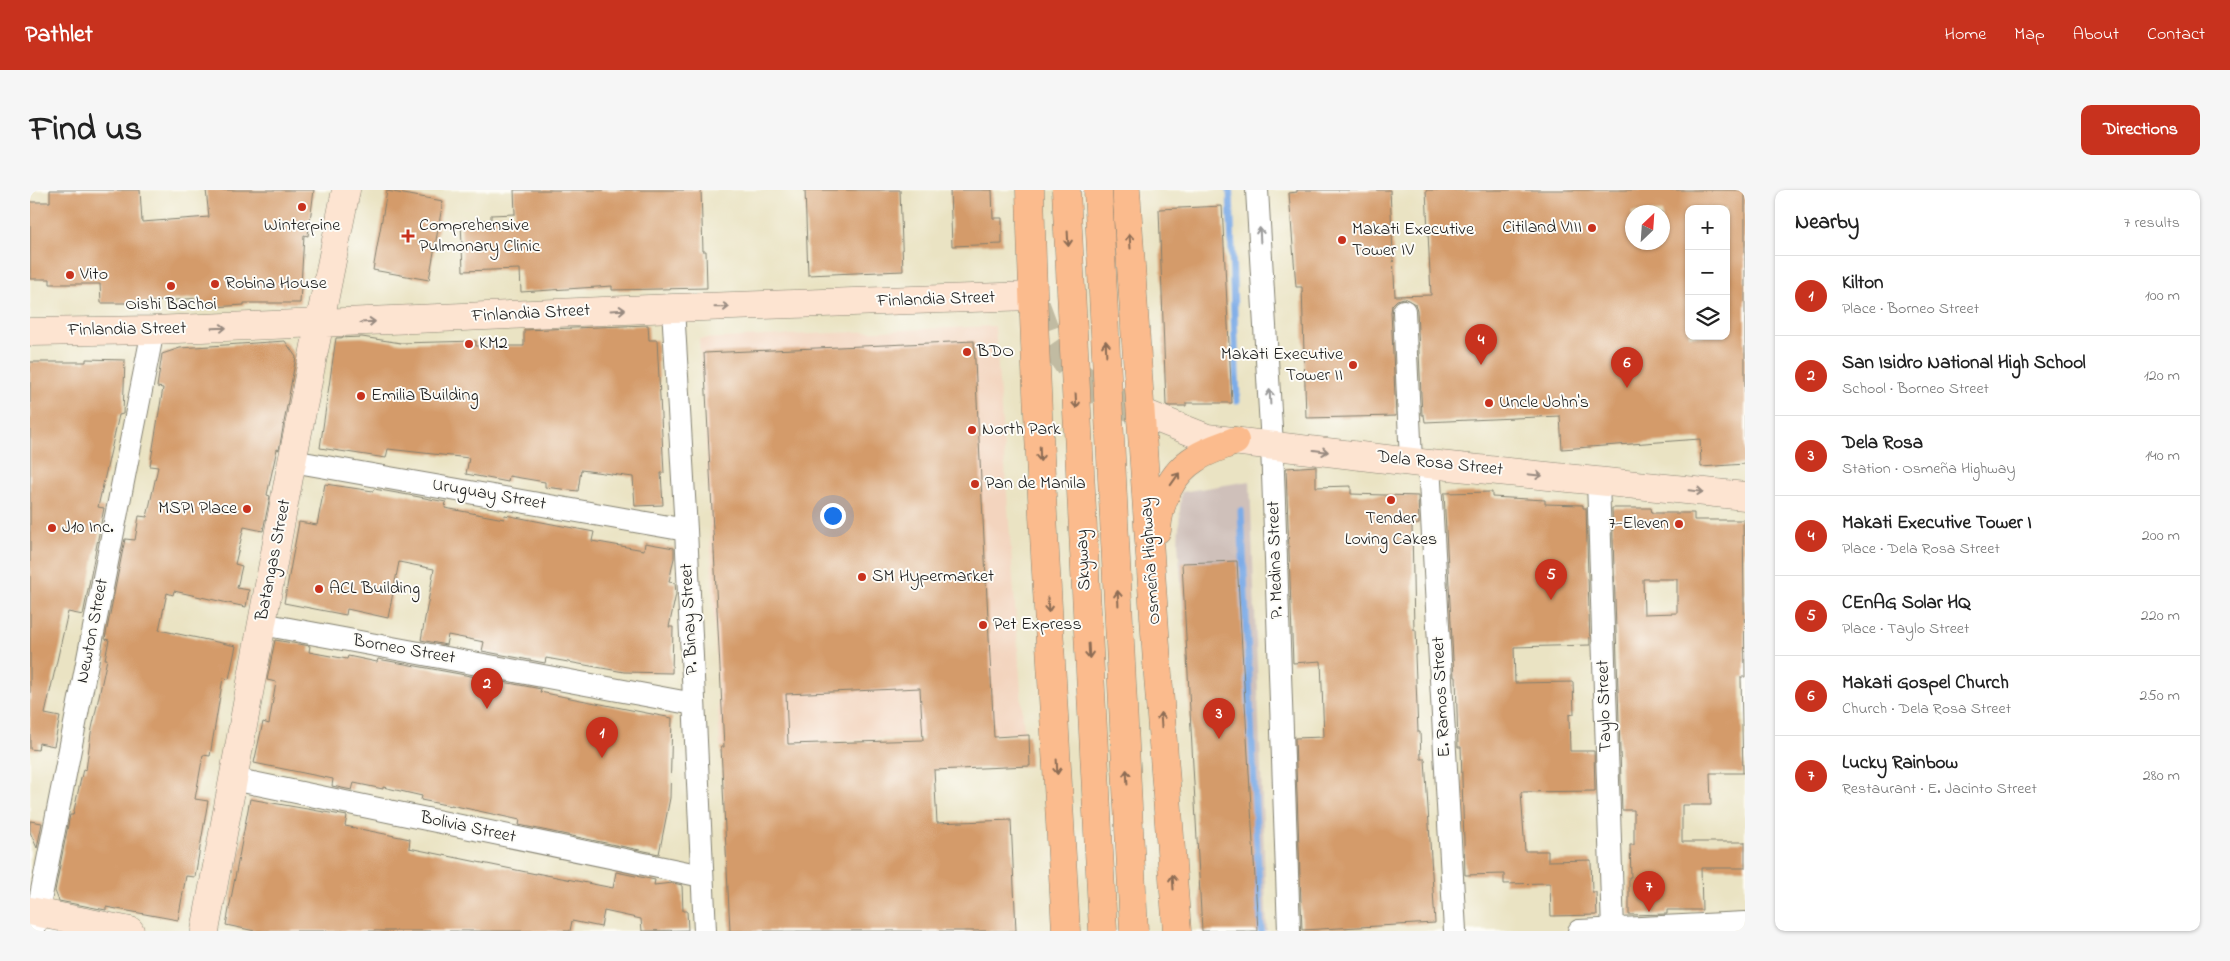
<!DOCTYPE html>
<meta charset="utf-8">
<style>
:root{--surface:#fff;--page:#f6f6f6;--text:#222;--muted:#767676;--line:#e0e0e0;--accent:#c8321e}
body{margin:0;font-family:"Indie Flower",sans-serif;background:var(--page);color:var(--text)}
.controls{position:absolute;right:15px;top:15px;display:grid;overflow:hidden;border-radius:10px;box-shadow:0 1px 4px #0004}
.controls button{width:45px;height:45px;display:grid;place-items:center;padding:0;border:0;border-bottom:1px solid var(--line);background:var(--surface);color:var(--text);font:25px sans-serif}
.compass{position:absolute;left:1595px;top:15px;width:45px;height:45px;border-radius:50%;background:var(--surface);box-shadow:0 1px 4px #0004;rotate:25deg}
.you{position:absolute;left:802px;top:325px;width:18px;height:18px;margin:-12px;border:4px solid #fff;border-radius:50%;background:#1a73e8;box-shadow:0 0 0 8px #1a73e833}
.badge{display:grid;place-items:center;width:32px;height:32px;border-radius:50%;background:var(--accent);color:#fff;font-size:16px;font-weight:700}
.pin{position:absolute;translate:-50% -41px;filter:drop-shadow(0 1px 2px #0008)}
.pin::after{content:'';position:absolute;top:26px;width:18px;height:15px;background:inherit;clip-path:polygon(0 0,100% 0,50% 100%)}
.list{margin:0;padding:0;list-style:none}
h2{display:flex;justify-content:space-between;align-items:center;height:65px;margin:0;padding:0 20px;font-size:21px}
h2 small{font-size:16px;font-weight:400;color:var(--muted)}
.list li{display:grid;grid-template-columns:32px 1fr auto;gap:15px;align-items:center;box-sizing:border-box;height:80px;padding:0 20px;border-top:1px solid var(--line)}
.list b{display:block;font-size:19px;white-space:nowrap}
.list p{margin:0;font-size:16px;white-space:nowrap;color:var(--muted)}
.list em{font-size:16px;font-style:normal;color:var(--muted)}
.icon{flex:none;width:28px;height:28px;fill:none;stroke:currentColor;stroke-width:2;stroke-linecap:round;stroke-linejoin:round}
.map{position:relative;flex:none;width:1715px;height:741px;overflow:hidden;border-radius:10px}
header{display:flex;align-items:center;gap:30px;box-sizing:border-box;height:70px;padding:0 25px;background:var(--accent);color:#fff}
header strong{font-size:24px}
nav{display:flex;gap:28px;margin-inline-start:auto;font-size:18px}
.intro{display:flex;align-items:center;justify-content:space-between;box-sizing:border-box;height:120px;padding:0 30px}
h1{margin:0;font-size:35px}
.button{padding:12px 22px;border-radius:10px;background:var(--accent);color:#fff;font-size:18px;font-weight:700}
main{display:flex;gap:30px;padding:0 30px}
aside{flex:1;background:var(--surface);border-radius:10px;box-shadow:0 1px 4px #0004}
.map>svg:first-child{display:block}
.built{fill:#f3d4be}
.railway{fill:#cfc0ba}
.lines{fill:none;stroke-linecap:round;stroke-linejoin:round}
.stream{stroke:#7dace7;stroke-width:7}
.building{fill:#d49b6b;fill-rule:evenodd}
.secondary-tunnel{stroke:#c1bba2;stroke-width:28;stroke-dasharray:28 14;stroke-linecap:butt}
.street-casing{stroke:#838070;stroke-width:24}
.secondary-casing{stroke:#838070;stroke-width:29}
.primary-casing{stroke:#838070;stroke-width:29}
.street{stroke:#fff;stroke-width:22}
.secondary{stroke:#fde4d1;stroke-width:28}
.primary{stroke:#fbbb8d;stroke-width:28}
.highway-bridge-casing{stroke:#838070;stroke-width:29;stroke-linecap:butt}
.highway-bridge{stroke:#fbbb8d;stroke-width:28}
.oneway{stroke:#999}
.oneway2{stroke:#8c6c54}
.oneway3{stroke:#988a80}
.poi-dot{fill:#c8321e;stroke:#fdfcf7;stroke-width:2}
.labels{text-anchor:middle;dominant-baseline:central;stroke-width:4;stroke-linejoin:round;paint-order:stroke}
.poi-label{font-size:18px;fill:#1c1c1c;stroke:#fdfcf7;text-anchor:start}
.street-label{font-size:18px;fill:#1c1c1c;stroke:#fdfcf7}
</style>
<header>
<strong>Pathlet</strong>
<nav><a>Home</a><a>Map</a><a>About</a><a>Contact</a></nav>
</header>
<div class="intro"><h1>Find us</h1><a class="button">Directions</a></div>
<main>
<div class="map">
<svg width="1715" height="741" viewBox="0 0 1715 741">
<rect width="100%" height="100%" fill="#fdfcf7"/>
<filter id="ink" filterUnits="userSpaceOnUse"><feTurbulence type="fractalNoise" baseFrequency=".02" numOctaves="2"/><feDisplacementMap in="SourceGraphic" scale="10" xChannelSelector="R" yChannelSelector="G"/><feConvolveMatrix kernelMatrix="1 2 1 2 8 2 1 2 1" color-interpolation-filters="sRGB"/></filter>
<filter id="wash" filterUnits="userSpaceOnUse"><feTurbulence type="fractalNoise" baseFrequency=".0096" numOctaves="4" result="noise"/><feDisplacementMap in="SourceGraphic" scale="20" xChannelSelector="R" yChannelSelector="G"/><feGaussianBlur stdDeviation="1.12" result="paint"/><feColorMatrix in="noise" values="0 0 0 0 0 0 0 0 0 0 0 0 0 0 0 0 0 1.4 0 .05"/><feComposite in="paint" operator="in"/></filter>
<g filter="url(#wash)">
<rect width="100%" height="100%" fill="#eae3c3"/>
<path class="built" d="M965 136 994 543 690 556 675 231 669 149Z"/>
<path class="railway" d="M1220 291 1237 741H1171L1165 563 1148 353 1151 302Z"/>
<g class="lines">
<path class="stream" d="M1200 0 1207 211
M1211 321 1231 741"/>
</g>
<g id="blocks">
<path class="building" d="M20 0H110L112 32 179 27 176 0H284L278 46 274 45 270 113H214V115L169 118 168 108 111 113H71L70 94H20V89H0V12H20Z
M484 0H671L673 61H676L677 98 582 100V96L491 102 490 79 433 81 431 31 461 30V25L485 24Z
M775 0H870L873 81 778 85Z
M920 0H962L963 28H972V54L922 56Z
M1267 0H1360L1365 106 1401 105 1396 0H1715V274L1671 277 1670 249 1532 259 1530 226 1395 232 1394 225H1392L1387 120 1385 114 1374 108 1367 110 1362 115 1361 122 1366 226 1276 228 1272 97H1266L1259 3 1267 2ZM1659 19H1696V146H1659ZM1602 22H1632V52H1602Z
M357 1 413 11 399 90 343 80Z
M1192 16 1202 213H1156V216H1139L1136 215 1129 19Z
M618 135 619 150H627L634 283H631L633 315 605 316 603 287 551 280 548 301 515 297V292L479 286 478 292 436 284 439 268 358 259 356 268 290 258 306 148 332 147 371 153 446 151V156H494V140Z
M255 151 266 167 249 260 247 259 237 305 240 306 233 341 214 337 205 374 212 376 207 398 219 400 216 417 144 401 143 405 137 403 129 440 206 456 199 489 193 488 180 566 173 565 165 609 178 611 165 687 156 686 148 730 76 717V720L29 711 25 701 40 625H43L53 579 56 580 61 543 77 469H75L79 450 75 449 95 349 105 350 109 326 117 327 128 277 120 276 133 198 127 197 132 164 150 158Z
M944 151 964 547 999 545 1000 576 904 580 907 633 981 630 986 741H700L691 557H694L674 163ZM890 498 893 550 758 554 756 504Z
M56 169 95 170 93 224 89 225 68 317 74 318 53 425 38 422 15 524 30 527 24 556 9 553 8 560 0 559V172H56Z
M1286 276V297L1321 296V304L1388 306 1389 334 1382 335 1384 440H1386L1387 465H1385L1388 542H1390L1391 569H1395L1405 733 1272 740 1265 548 1294 547 1291 471 1263 473 1256 278Z
M295 294 343 301 344 299 384 306 416 312 415 318 474 329 475 325 564 342 562 351 614 360 615 353 644 358V368L639 392 645 393 646 404 639 437H643L642 483 594 482 516 468 515 473 452 461 454 452 418 445 416 455 391 450 404 379 369 372 358 428 317 419 316 425 254 413 269 332 287 335Z
M1462 302V307L1515 310V314L1553 315V318H1556L1560 455 1484 457 1485 493 1543 492 1544 524 1539 525 1540 561H1564L1565 601 1491 602 1495 661H1518V671L1561 670 1562 702H1566L1567 725 1521 726 1520 693 1474 694V684L1435 685 1431 557H1428L1426 487H1424L1414 303Z
M1582 318H1621L1622 323H1664V330H1713L1715 487H1711L1713 583H1680L1681 615H1652V652H1715V678H1671L1672 720H1637V724L1599 725V687H1601L1600 655H1604V620H1592ZM1613 389H1647V423L1614 424Z
M1207 371 1228 741H1172L1152 373Z
M245 450 280 456 279 462 317 469 318 466 347 472 348 469 511 499 510 502 642 528 640 608 629 664 489 635 490 630 421 615V616L391 610 392 606 353 597V599L324 593 322 600 302 596 303 589 224 573 233 532 239 534 246 492 237 490Z
M220 609 317 626 315 636 380 649 379 658 506 684V683L583 698 586 682 625 690 624 695 643 693 652 695 653 721H657L658 740 612 741 611 729 574 721 571 737 542 731 540 741H225L196 735Z
M0 631 12 633 7 658 0 642Z"/>
</g>
</g>
<g filter="url(#ink)">
<use href="#blocks" fill-opacity="0" stroke="#838070" stroke-width="1"/>
<g class="lines">
<path class="secondary-tunnel" d="M1006 115 1017 145 1041 179 1073 205 1111 222"/>
<defs>
<path id="street" d="M1227 0 1242 255 1259 741
M643 118 656 340 675 741
M1374 121 1381 271
M262 271 656 340
M1399 274 1425 741
M1568 291 1583 741
M232 434 664 514
M203 589 672 686
M4 741 123 140
M1549 741 1715 733"/>
<path id="secondary" d="M0 142 123 140 643 118 1002 106
M1111 222 1177 248 1399 274 1715 306
M0 721 100 741
M175 741 259 287 316 0"/>
<path id="primary" d="M1000 0C1006 247 1023 494 1036 741
M1096 0 1127 472 1147 741
M1127 340C1129 312 1141 283 1166 268 1178 260 1193 256 1205 251"/>
</defs>
<use href="#street" class="street-casing"/>
<use href="#secondary" class="secondary-casing"/>
<use href="#primary" class="primary-casing"/>
<use href="#street" class="street"/>
<use href="#secondary" class="secondary"/>
<use href="#primary" class="primary"/>
<defs>
<path id="highway-bridge" d="M1036 0 1073 741
M1068 0 1104 741"/>
</defs>
<use href="#highway-bridge" class="highway-bridge-casing"/>
<use href="#highway-bridge" class="highway-bridge"/>
</g>
<defs><path id="oneway-shaft" d="M-6 0H5M1.5-3L5.5 0L1.5 3" fill="none" stroke-width="1.6" stroke-linecap="round" stroke-linejoin="round" transform="scale(1.25)"/></defs>
<g class="oneway">
<use href="#oneway-shaft" transform="translate(1230 45) rotate(-93)"/>
<use href="#oneway-shaft" transform="translate(1240 207) rotate(-93)"/>
</g>
<g class="oneway2">
<use href="#oneway-shaft" transform="translate(1038 49) rotate(87)"/>
<use href="#oneway-shaft" transform="translate(1100 51) rotate(-94)"/>
<use href="#oneway-shaft" transform="translate(1076 158) rotate(-93)"/>
<use href="#oneway-shaft" transform="translate(1046 211) rotate(87)"/>
<use href="#oneway-shaft" transform="translate(1010 264) rotate(88)"/>
<use href="#oneway-shaft" transform="translate(1145 289) rotate(-55)"/>
<use href="#oneway-shaft" transform="translate(1088 408) rotate(-93)"/>
<use href="#oneway-shaft" transform="translate(1018 415) rotate(86)"/>
<use href="#oneway-shaft" transform="translate(1059 461) rotate(87)"/>
<use href="#oneway-shaft" transform="translate(1131 530) rotate(-94)"/>
<use href="#oneway-shaft" transform="translate(1027 577) rotate(87)"/>
<use href="#oneway-shaft" transform="translate(1097 587) rotate(-93)"/>
<use href="#oneway-shaft" transform="translate(1143 692) rotate(-94)"/>
</g>
<g class="oneway3">
<use href="#oneway-shaft" transform="translate(692 117) rotate(-1)"/>
<use href="#oneway-shaft" transform="translate(588 120) rotate(-3)"/>
<use href="#oneway-shaft" transform="translate(338 132) rotate(-3)"/>
<use href="#oneway-shaft" transform="translate(189 138) rotate(-2)"/>
<use href="#oneway-shaft" transform="translate(1291 261) rotate(7)"/>
<use href="#oneway-shaft" transform="translate(1505 285) rotate(6)"/>
<use href="#oneway-shaft" transform="translate(1666 301) rotate(6)"/>
</g>
</g>
<g class="poi-dot">
<circle cx="272" cy="17" r="5"/>
<circle cx="1562" cy="38" r="5"/>
<path d="M375.5 38.5h5v5h5v5h-5v5h-5v-5h-5v-5h5z"/>
<circle cx="1312" cy="50" r="5"/>
<circle cx="40" cy="85" r="5"/>
<circle cx="185" cy="94" r="5"/>
<circle cx="141" cy="96" r="5"/>
<circle cx="439" cy="154" r="5"/>
<circle cx="937" cy="162" r="5"/>
<circle cx="1323" cy="175" r="5"/>
<circle cx="331" cy="206" r="5"/>
<circle cx="1459" cy="213" r="5"/>
<circle cx="942" cy="240" r="5"/>
<circle cx="945" cy="294" r="5"/>
<circle cx="1361" cy="310" r="5"/>
<circle cx="217" cy="319" r="5"/>
<circle cx="1649" cy="334" r="5"/>
<circle cx="22" cy="338" r="5"/>
<circle cx="832" cy="387" r="5"/>
<circle cx="289" cy="399" r="5"/>
<circle cx="953" cy="435" r="5"/>
</g>
<g class="labels">
<g class="poi-label">
<text x="272" y="36" text-anchor="middle">Winterpine</text>
<text x="389" y="36">Comprehensive<tspan x="389" dy="21">Pulmonary Clinic</tspan></text>
<text x="1552" y="38" text-anchor="end">Citiland VIII</text>
<text x="1322" y="40">Makati Executive<tspan x="1322" dy="21">Tower IV</tspan></text>
<text x="50" y="85">Vito</text>
<text x="195" y="94">Robina House</text>
<text x="141" y="115" text-anchor="middle">Oishi Bachoi</text>
<text x="449" y="154">KM2</text>
<text x="947" y="162">BDO</text>
<text x="1313" y="165" text-anchor="end">Makati Executive<tspan x="1313" dy="21">Tower II</tspan></text>
<text x="341" y="206">Emilia Building</text>
<text x="1469" y="213">Uncle John's</text>
<text x="952" y="240">North Park</text>
<text x="955" y="294">Pan de Manila</text>
<text x="207" y="319" text-anchor="end">MSPI Place</text>
<text x="1361" y="329" text-anchor="middle">Tender<tspan x="1361" dy="21">Loving Cakes</tspan></text>
<text x="1639" y="334" text-anchor="end">7-Eleven</text>
<text x="32" y="338">J10 Inc.</text>
<text x="842" y="387">SM Hypermarket</text>
<text x="299" y="399">ACL Building</text>
<text x="963" y="435">Pet Express</text>
</g>
<g class="street-label">
<text transform="translate(906 110) rotate(-2)">Finlandia Street</text>
<text transform="translate(501 124) rotate(-3)">Finlandia Street</text>
<text transform="translate(97 140) rotate(-1)">Finlandia Street</text>
<text transform="translate(1410 274) rotate(6)">Dela Rosa Street</text>
<text transform="translate(459 305) rotate(10)">Uruguay Street</text>
<text transform="translate(244 370) rotate(-79)">Batangas Street</text>
<text transform="translate(1054 370) rotate(-93)">Skyway</text>
<text transform="translate(1246 370) rotate(-92)">P. Medina Street</text>
<text transform="translate(1121 371) rotate(-94)">Osmeña Highway</text>
<text transform="translate(660 429) rotate(-93)">P. Binay Street</text>
<text transform="translate(63 441) rotate(-79)">Newton Street</text>
<text transform="translate(374 460) rotate(10)">Borneo Street</text>
<text transform="translate(1412 507) rotate(-93)">E. Ramos Street</text>
<text transform="translate(1575 516) rotate(-92)">Taylo Street</text>
<text transform="translate(438 638) rotate(12)">Bolivia Street</text>
</g>
</g>
</svg>
<div class="controls">
<button>+</button>
<button>−</button>
<button><svg class="icon" aria-label="layers" viewBox="0 0 24 24"><path d="M12 4l9 5-9 5-9-5zM3 14l9 5 9-5"/></svg></button>
</div>
<svg class="compass" viewBox="-18 -18 36 36"><path d="M0-13l5 13h-10z" fill="#e53935"/><path d="M0 13l5-13h-10z" fill="#767676"/></svg>
<div class="you"></div>
<div class="pin badge" style="left:572px;top:568px">1</div>
<div class="pin badge" style="left:457px;top:519px">2</div>
<div class="pin badge" style="left:1189px;top:549px">3</div>
<div class="pin badge" style="left:1451px;top:175px">4</div>
<div class="pin badge" style="left:1521px;top:410px">5</div>
<div class="pin badge" style="left:1597px;top:198px">6</div>
<div class="pin badge" style="left:1619px;top:722px">7</div>
</div>
<aside>
<h2>Nearby<small>7 results</small></h2>
<ul class="list">
<li><span class="badge">1</span><div><b>Kilton</b><p>Place · Borneo Street</p></div><em>100 m</em></li>
<li><span class="badge">2</span><div><b>San Isidro National High School</b><p>School · Borneo Street</p></div><em>120 m</em></li>
<li><span class="badge">3</span><div><b>Dela Rosa</b><p>Station · Osmeña Highway</p></div><em>140 m</em></li>
<li><span class="badge">4</span><div><b>Makati Executive Tower I</b><p>Place · Dela Rosa Street</p></div><em>200 m</em></li>
<li><span class="badge">5</span><div><b>CEnAG Solar HQ</b><p>Place · Taylo Street</p></div><em>220 m</em></li>
<li><span class="badge">6</span><div><b>Makati Gospel Church</b><p>Church · Dela Rosa Street</p></div><em>250 m</em></li>
<li><span class="badge">7</span><div><b>Lucky Rainbow</b><p>Restaurant · E. Jacinto Street</p></div><em>280 m</em></li>
</ul>
</aside>
</main>
